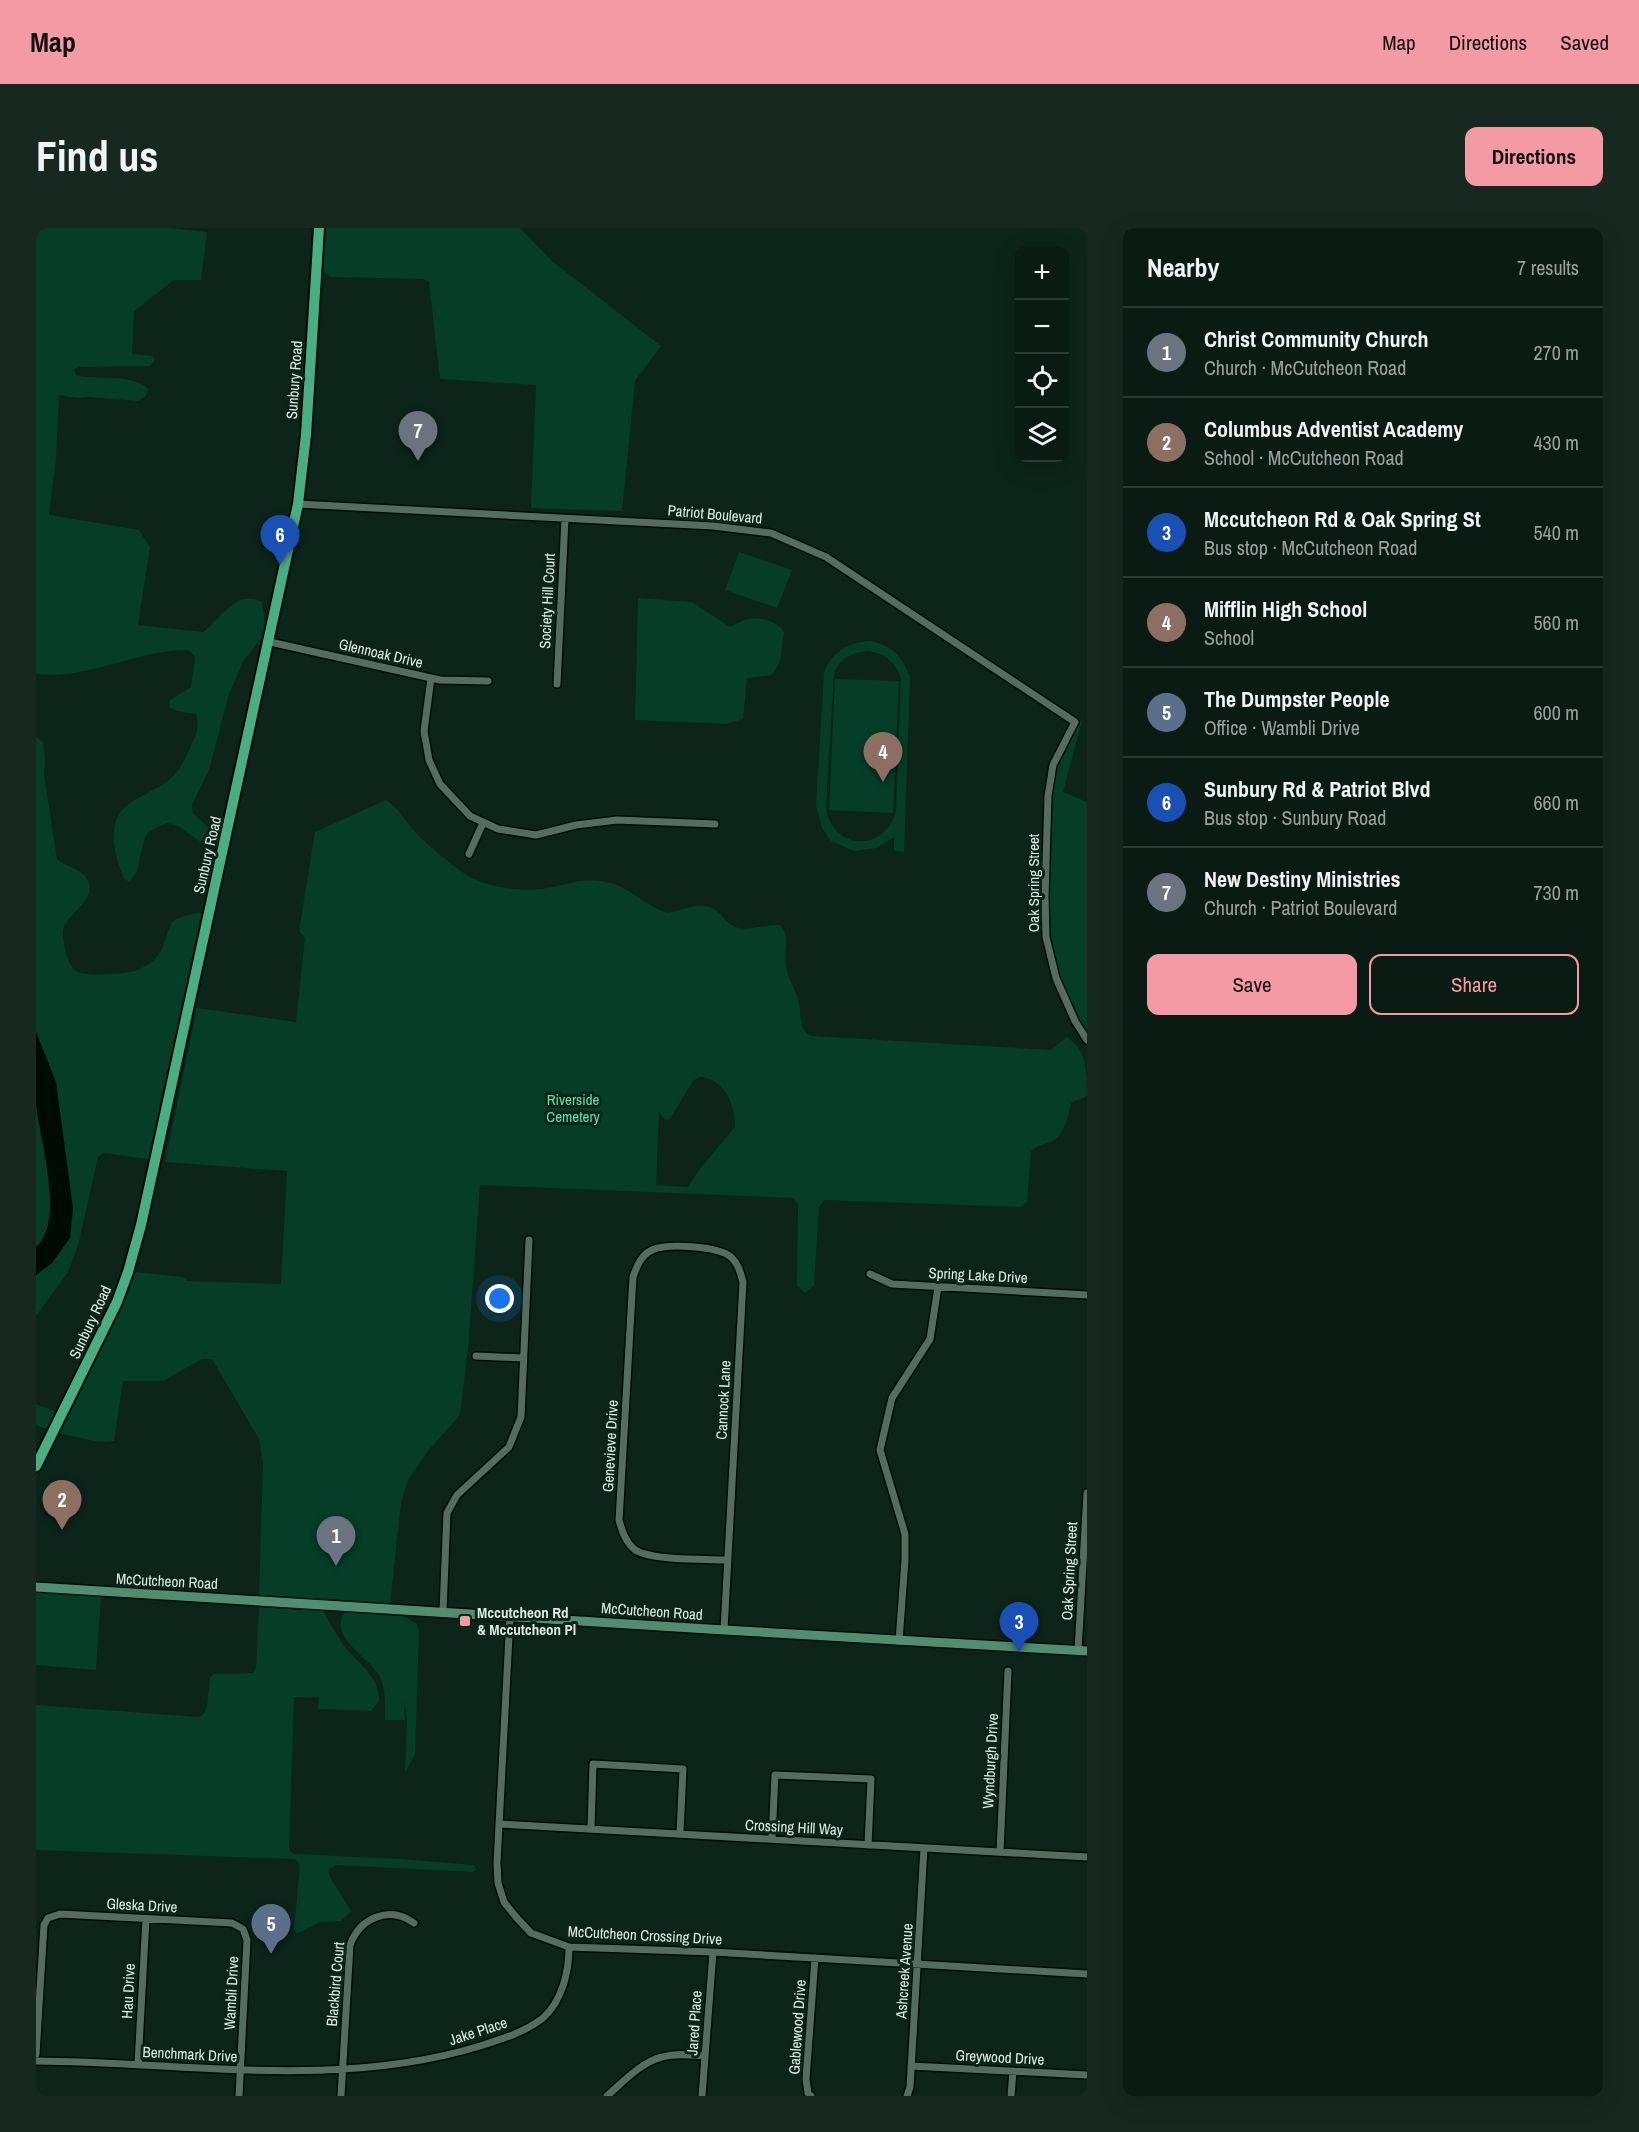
<!DOCTYPE html>
<meta charset="utf-8">
<style>
:root{--surface:#091b13;--page:#172821;--text:#f1f3f6;--muted:#99a1a0;--line:#293933;--accent:#f49aa4}
body{margin:0;font-family:"Archivo Narrow",sans-serif;background:var(--page);color:var(--text)}
.controls{position:absolute;right:18px;top:18px;display:grid;overflow:hidden;border-radius:12px;box-shadow:0 6px 24px #0002}
.controls button{width:54px;height:54px;display:grid;place-items:center;padding:0;border:0;border-bottom:2px solid var(--line);background:var(--surface);color:var(--text);font:30px sans-serif}
.you{position:absolute;left:464px;top:1071px;width:21px;height:21px;margin:-15px;border:4px solid #fff;border-radius:50%;background:#1a73e8;box-shadow:0 0 0 9px #1a73e833}
.badge{display:grid;place-items:center;width:39px;height:39px;border-radius:50%;background:var(--accent);color:#fff;font-size:20px;font-weight:700}
.pin{position:absolute;translate:-50% -50px;filter:drop-shadow(0 2px 3px #0008)}
.pin::after{content:'';position:absolute;top:32px;width:21px;height:18px;background:inherit;clip-path:polygon(0 0,100% 0,50% 100%)}
.list{margin:0;padding:0;list-style:none}
h2{display:flex;justify-content:space-between;align-items:center;height:78px;margin:0;padding:0 24px;font-size:26px}
h2 small{font-size:20px;font-weight:400;color:var(--muted)}
.list li{display:grid;grid-template-columns:39px 1fr auto;gap:18px;align-items:center;box-sizing:border-box;height:90px;padding:0 24px;border-top:2px solid var(--line)}
.list b{display:block;font-size:22px;white-space:nowrap}
.list p{margin:0;font-size:20px;white-space:nowrap;color:var(--muted)}
.list em{font-size:20px;font-style:normal;color:var(--muted)}
.actions{display:flex;gap:12px;padding:18px 24px}
.actions a{flex:1;padding:14px 0;border:2px solid var(--accent);border-radius:12px;text-align:center;font-size:21px;color:var(--accent)}
.actions .main{background:var(--accent);color:#111}
.icon{flex:none;width:33px;height:33px;fill:none;stroke:currentColor;stroke-width:2;stroke-linecap:round;stroke-linejoin:round}
.map{position:relative;flex:none;width:1051px;height:1868px;overflow:hidden;border-radius:12px}
header{display:flex;align-items:center;gap:36px;box-sizing:border-box;height:84px;padding:0 30px;background:var(--accent);color:#111}
header strong{font-size:28px}
nav{display:flex;gap:33px;margin-inline-start:auto;font-size:21px}
.intro{display:flex;align-items:center;justify-content:space-between;box-sizing:border-box;height:144px;padding:0 36px}
h1{margin:0;font-size:42px}
.button{padding:15px 27px;border-radius:12px;background:var(--accent);color:#111;font-size:21px;font-weight:700}
main{display:flex;gap:36px;padding:0 36px}
aside{flex:1;background:var(--surface);border-radius:12px;box-shadow:0 6px 24px #0002}
.map>svg:first-child{display:block}
.green{fill:#053d29;fill-rule:evenodd}
.water{fill:#010b06}
.lines{fill:none;stroke-linecap:round;stroke-linejoin:round}
.street-casing{stroke:#000d05;stroke-width:10}
.secondary-casing{stroke:#000d05;stroke-width:12}
.primary-casing{stroke:#000d05;stroke-width:14}
.street{stroke:#546d60;stroke-width:7}
.secondary{stroke:#508d73;stroke-width:9}
.primary{stroke:#4bad85;stroke-width:10}
.poi-dot{fill:#f49aa4;stroke:#0c2419;stroke-width:2}
.labels{text-anchor:middle;dominant-baseline:central;stroke-width:6;stroke-linejoin:round;paint-order:stroke}
.street-label{font-size:15px;fill:#deece5;stroke:#0c2419}
.park-label{font-size:15px;fill:#58e4aa;stroke:#0c2419}
.poi-label{font-size:15px;font-weight:bold;fill:#deece5;stroke:#0c2419;text-anchor:start}
</style>
<header>
<strong>Map</strong>
<nav><a>Map</a><a>Directions</a><a>Saved</a></nav>
</header>
<div class="intro"><h1>Find us</h1><a class="button">Directions</a></div>
<main>
<div class="map">
<svg width="1051" height="1868" viewBox="0 0 1051 1868">
<rect width="100%" height="100%" fill="#0c2419"/>
<path class="green" d="M0 0H135L171 4 165 52H138L98 83 96 126 117 128 119 132 114 138 44 139 38 141 40 147C62 153 94 144 112 161L110 168 102 173 53 169 41 170 23 167 20 231 13 287 103 302 114 319 102 397 167 404C185 391 200 360 226 374L229 395 227 408 208 432 193 466 173 542 156 577 157 585 182 609 184 617 181 620 171 618 140 597 131 595 113 603 109 609 101 643 94 654 88 651C80 632 70 599 87 581 100 568 120 563 134 551 143 544 149 531 154 520 160 507 164 500 160 486L141 483 133 479 134 472 155 459 159 432 158 427 152 422C101 422 52 452 0 446Z
M289 0H484L516 33 625 118 599 153 586 283 495 280 500 157 404 151 393 54 387 51 294 49 287 43Z
M703 324 756 342 741 380 689 362Z
M602 370 656 374 694 399C699 397 706 392 712 391 725 389 741 393 748 404L744 434 736 447 711 450 707 491 690 496 599 492Z
M835 413C857 418 867 429 874 449L868 624 858 623V609L841 620 818 623 795 613 786 600 780 578 788 445C796 423 813 414 835 413ZM831 423C849 425 860 434 865 451L860 583C849 626 794 622 790 578L798 446C803 431 816 425 831 423Z
M799 451 863 453 857 585 793 582Z
M1047 489 1027 564 1051 574V803C1042 789 1033 775 1027 759 1004 694 1015 621 1018 553L1022 534Z
M0 509 7 514 9 529 8 547 21 631C29 638 43 641 48 647 66 668 36 682 29 697 26 703 27 708 28 714 29 724 32 736 40 743 48 749 88 746 99 743 105 741 113 736 118 732 131 722 129 699 139 692 146 688 158 685 166 685L167 688 118 932 67 925 62 929 42 1018 32 1044 0 1088V1047L16 1035 37 981 20 854 0 804Z
M350 572C364 581 372 598 384 609 395 620 421 641 434 649 455 660 488 664 511 660 529 657 546 650 565 653 593 657 602 673 626 683 637 688 649 678 661 678 686 676 686 697 703 700 717 702 731 696 744 697 756 709 747 723 750 738 752 751 760 762 763 774 765 783 763 795 769 803 770 806 773 807 776 808L1015 822 1030 809C1051 820 1051 843 1051 868L1035 875C1032 887 1029 906 1018 912 1010 916 1002 917 995 923L991 974 984 979 789 972 783 979 778 1058 769 1065 761 1058 762 976 757 970 444 957 432 1121 424 1187 392 1223 372 1252 365 1275 354 1377 223 1368 227 1235 223 1211 176 1131H166L127 1153H87L78 1213 63 1214 22 1205 90 1068 100 1044 147 1049 151 1053 245 1056 251 943 129 934 161 780 260 794 269 710 263 703 279 604ZM663 849C687 849 700 877 699 899L663 942 652 959 620 957 623 884 629 892 634 891 657 853Z
M0 842 29 973 0 1030Z
M0 1176 19 1183 11 1201 0 1197Z
M0 1363 65 1367 60 1442 0 1437Z
M223 1379 287 1383C294 1395 301 1408 309 1419 324 1438 343 1447 343 1473L335 1483 282 1481 283 1469H258L253 1622 258 1626 365 1631 438 1637 440 1641 437 1644 300 1637 292 1642 294 1649 315 1683 305 1693 284 1694 261 1706 258 1702 264 1637 259 1631 0 1622V1477L163 1489 168 1486 171 1479 174 1450 177 1446 217 1445 220 1439Z
M309 1384 367 1388 381 1396 383 1403 379 1526 369 1545 371 1493 368 1471 369 1492H349C349 1477 350 1463 344 1449 335 1429 291 1411 309 1384Z"/>
<path class="water" d="M0 804 20 854 37 981 34 1010 16 1035 0 1047V1019C30 992 3 911 0 875 0 852 0 828 0 804Z"/>
<g class="lines">
<defs>
<path id="street" d="M262 276 677 298 735 305 790 329 1039 494 1017 537 1012 568 1009 669 1010 709 1020 750 1039 793 1051 812
M234 414 404 452 452 453
M395 450 388 503 393 532 404 556 434 588 462 601 500 607 540 597 581 592 679 596
M521 456 529 291
M433 626 447 595
M834 1046 856 1056 1051 1067
M440 1128 487 1130
M407 1383 411 1285 421 1267 473 1219 485 1189 493 1012
M474 1389 461 1635 462 1655 468 1674 480 1689 495 1705 533 1719 677 1724 1051 1746
M688 1402 707 1054C704 1044 703 1037 695 1029 682 1018 631 1015 616 1022 605 1027 601 1038 597 1049L583 1292C586 1303 589 1313 598 1321 613 1333 671 1331 692 1332
M863 1413 869 1332V1306L844 1222 856 1170 894 1111 902 1059
M1042 1423 1051 1265
M463 1596 1051 1629
M555 1600 557 1536 647 1541 644 1605
M736 1611 739 1547 835 1551 832 1617
M964 1624 972 1443
M0 1826 8 1697 12 1690 24 1686 196 1695 207 1701 211 1712 203 1868
M0 1833C148 1834 300 1862 444 1818 466 1811 489 1804 507 1790 526 1773 533 1744 533 1719
M102 1836 110 1691
M875 1838 1051 1847
M305 1868 314 1717C324 1690 353 1677 378 1695
M571 1868C586 1855 605 1834 626 1829 640 1825 655 1827 669 1828
M666 1868 677 1724
M775 1868 772 1865 770 1851 779 1730
M871 1868 874 1859 888 1620
M975 1868 977 1843"/>
<path id="secondary" d="M0 1359 688 1402 1051 1423"/>
<path id="primary" d="M0 1238 81 1074 92 1044 105 997 262 276 270 207 283 0"/>
</defs>
<use href="#street" class="street-casing"/>
<use href="#secondary" class="secondary-casing"/>
<use href="#primary" class="primary-casing"/>
<use href="#street" class="street"/>
<use href="#secondary" class="secondary"/>
<use href="#primary" class="primary"/>
</g>
<rect class="poi-dot" x="423" y="1387" width="12" height="12" rx="3"/>
<g class="labels">
<g class="street-label">
<text transform="translate(258 152) rotate(-86)">Sunbury Road</text>
<text transform="translate(679 286) rotate(5)">Patriot Boulevard</text>
<text transform="translate(511 373) rotate(-87)">Society Hill Court</text>
<text transform="translate(345 425) rotate(13)">Glennoak Drive</text>
<text transform="translate(171 627) rotate(-77)">Sunbury Road</text>
<text transform="translate(997 655) rotate(-90)">Oak Spring Street</text>
<text transform="translate(942 1047) rotate(3)">Spring Lake Drive</text>
<text transform="translate(54 1094) rotate(-65)">Sunbury Road</text>
<text transform="translate(687 1172) rotate(-87)">Cannock Lane</text>
<text transform="translate(574 1218) rotate(-87)">Genevieve Drive</text>
<text transform="translate(1033 1343) rotate(-87)">Oak Spring Street</text>
<text transform="translate(131 1353) rotate(3)">McCutcheon Road</text>
<text transform="translate(616 1383) rotate(4)">McCutcheon Road</text>
<text transform="translate(954 1533) rotate(-87)">Wyndburgh Drive</text>
<text transform="translate(758 1599) rotate(3)">Crossing Hill Way</text>
<text transform="translate(106 1677) rotate(3)">Gleska Drive</text>
<text transform="translate(609 1707) rotate(3)">McCutcheon Crossing Drive</text>
<text transform="translate(868 1743) rotate(-86)">Ashcreek Avenue</text>
<text transform="translate(299 1756) rotate(-85)">Blackbird Court</text>
<text transform="translate(92 1763) rotate(-87)">Hau Drive</text>
<text transform="translate(195 1765) rotate(-87)">Wambli Drive</text>
<text transform="translate(658 1795) rotate(-86)">Jared Place</text>
<text transform="translate(761 1799) rotate(-86)">Gablewood Drive</text>
<text transform="translate(442 1803) rotate(-18)">Jake Place</text>
<text transform="translate(154 1826) rotate(3)">Benchmark Drive</text>
<text transform="translate(964 1829) rotate(3)">Greywood Drive</text>
</g>
<g class="park-label">
<text x="537" y="871">Riverside<tspan x="537" dy="17">Cemetery</tspan></text>
</g>
<g class="poi-label">
<text x="441" y="1384">Mccutcheon Rd<tspan x="441" dy="17">&amp; Mccutcheon Pl</tspan></text>
</g>
</g>
</svg>
<div class="controls">
<button>+</button>
<button>−</button>
<button><svg class="icon" aria-label="locate" viewBox="0 0 24 24"><circle cx="12" cy="12" r="6"/><path d="M12 2v4M12 18v4M2 12h4M18 12h4"/></svg></button>
<button><svg class="icon" aria-label="layers" viewBox="0 0 24 24"><path d="M12 4l9 5-9 5-9-5zM3 14l9 5 9-5"/></svg></button>
</div>
<div class="you"></div>
<div class="pin badge" style="left:300px;top:1338px;background:#6b7280">1</div>
<div class="pin badge" style="left:26px;top:1302px;background:#8d6e63">2</div>
<div class="pin badge" style="left:983px;top:1424px;background:#1a4fb4">3</div>
<div class="pin badge" style="left:847px;top:554px;background:#8d6e63">4</div>
<div class="pin badge" style="left:235px;top:1726px;background:#5c6f8a">5</div>
<div class="pin badge" style="left:244px;top:337px;background:#1a4fb4">6</div>
<div class="pin badge" style="left:382px;top:233px;background:#6b7280">7</div>
</div>
<aside>
<h2>Nearby<small>7 results</small></h2>
<ul class="list">
<li><span class="badge" style="background:#6b7280">1</span><div><b>Christ Community Church</b><p>Church · McCutcheon Road</p></div><em>270 m</em></li>
<li><span class="badge" style="background:#8d6e63">2</span><div><b>Columbus Adventist Academy</b><p>School · McCutcheon Road</p></div><em>430 m</em></li>
<li><span class="badge" style="background:#1a4fb4">3</span><div><b>Mccutcheon Rd &amp; Oak Spring St</b><p>Bus stop · McCutcheon Road</p></div><em>540 m</em></li>
<li><span class="badge" style="background:#8d6e63">4</span><div><b>Mifflin High School</b><p>School</p></div><em>560 m</em></li>
<li><span class="badge" style="background:#5c6f8a">5</span><div><b>The Dumpster People</b><p>Office · Wambli Drive</p></div><em>600 m</em></li>
<li><span class="badge" style="background:#1a4fb4">6</span><div><b>Sunbury Rd &amp; Patriot Blvd</b><p>Bus stop · Sunbury Road</p></div><em>660 m</em></li>
<li><span class="badge" style="background:#6b7280">7</span><div><b>New Destiny Ministries</b><p>Church · Patriot Boulevard</p></div><em>730 m</em></li>
</ul>
<div class="actions"><a class="main">Save</a><a>Share</a></div>
</aside>
</main>
